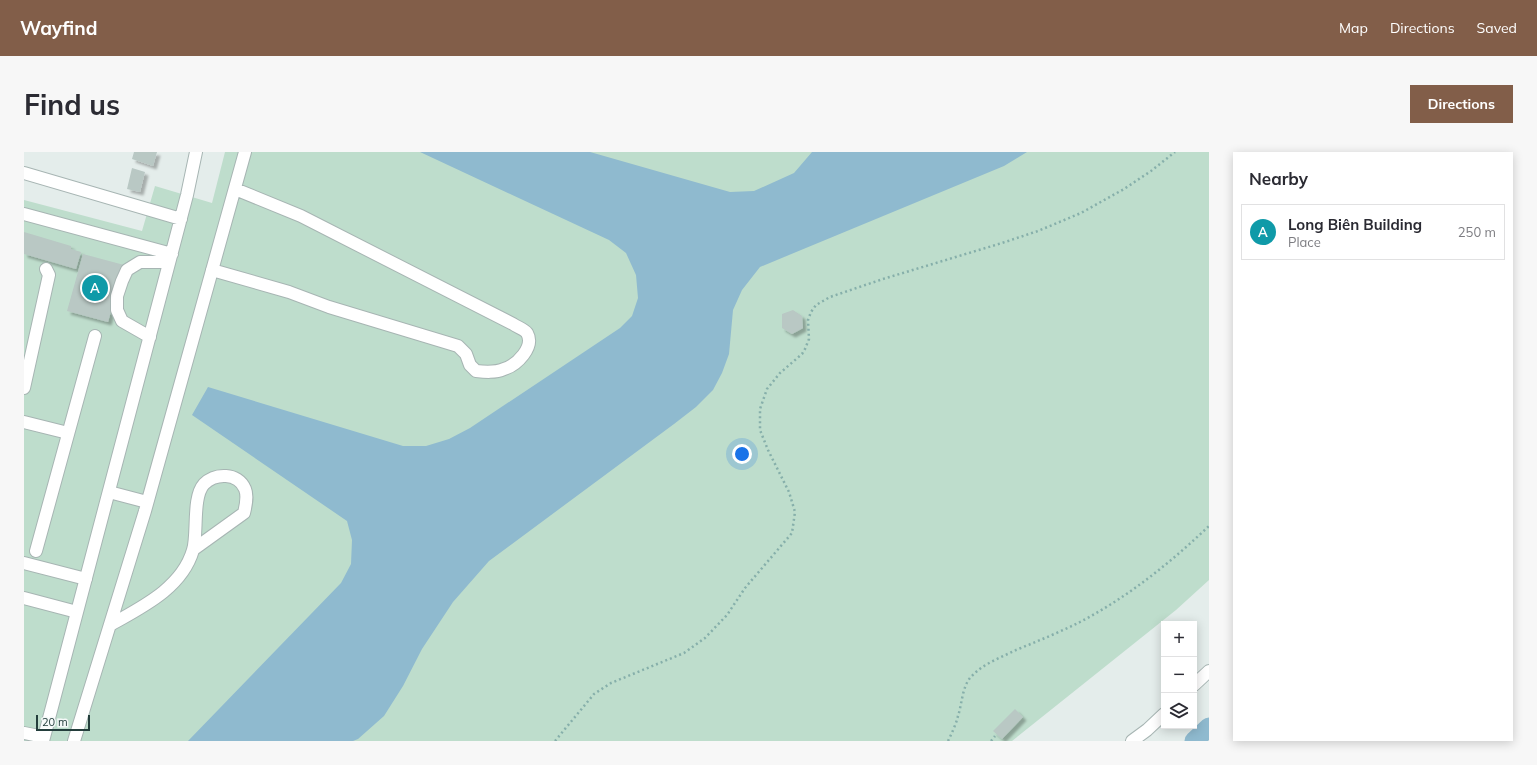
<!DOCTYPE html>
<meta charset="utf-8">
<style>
:root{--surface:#fff;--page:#f7f7f7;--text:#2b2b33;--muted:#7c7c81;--line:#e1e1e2;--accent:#825e49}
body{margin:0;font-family:Mulish,sans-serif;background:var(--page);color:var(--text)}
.controls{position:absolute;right:12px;bottom:12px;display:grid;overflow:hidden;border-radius:0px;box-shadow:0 2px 10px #0003}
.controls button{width:36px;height:36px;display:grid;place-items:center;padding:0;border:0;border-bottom:1px solid var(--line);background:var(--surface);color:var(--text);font:20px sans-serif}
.scale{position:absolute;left:12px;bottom:10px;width:54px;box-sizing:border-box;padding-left:4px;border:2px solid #243e3c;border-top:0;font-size:11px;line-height:14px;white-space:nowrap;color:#243e3c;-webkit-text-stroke:3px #f5f9f8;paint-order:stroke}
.you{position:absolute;left:718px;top:302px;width:14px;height:14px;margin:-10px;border:3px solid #fff;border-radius:50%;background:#1a73e8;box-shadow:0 0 0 6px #1a73e833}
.badge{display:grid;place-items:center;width:26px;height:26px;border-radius:50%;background:var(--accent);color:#fff;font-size:13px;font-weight:700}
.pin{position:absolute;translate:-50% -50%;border:2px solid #fff;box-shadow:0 1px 4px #0006}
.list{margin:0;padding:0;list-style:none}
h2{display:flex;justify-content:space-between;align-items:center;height:52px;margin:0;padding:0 16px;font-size:17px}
h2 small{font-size:13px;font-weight:400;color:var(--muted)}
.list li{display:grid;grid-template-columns:26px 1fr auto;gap:12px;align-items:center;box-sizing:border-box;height:56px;margin:0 8px 8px;padding:0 8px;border:1px solid var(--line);border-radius:0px}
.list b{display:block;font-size:15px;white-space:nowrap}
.list p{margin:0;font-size:13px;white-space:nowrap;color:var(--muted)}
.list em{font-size:13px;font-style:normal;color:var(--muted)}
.icon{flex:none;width:22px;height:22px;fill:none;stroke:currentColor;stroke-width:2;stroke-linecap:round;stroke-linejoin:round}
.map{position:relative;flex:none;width:1185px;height:589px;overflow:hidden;border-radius:0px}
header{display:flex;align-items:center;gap:24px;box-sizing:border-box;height:56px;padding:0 20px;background:var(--accent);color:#fff}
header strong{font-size:19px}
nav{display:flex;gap:22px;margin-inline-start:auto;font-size:14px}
.intro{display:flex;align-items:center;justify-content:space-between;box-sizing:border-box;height:96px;padding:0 24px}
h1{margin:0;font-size:28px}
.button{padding:10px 18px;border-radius:0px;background:var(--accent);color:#fff;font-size:14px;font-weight:700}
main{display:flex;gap:24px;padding:0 24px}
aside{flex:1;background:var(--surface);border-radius:0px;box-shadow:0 2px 10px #0003}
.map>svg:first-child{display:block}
.green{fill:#beddcc}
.water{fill:#8fbacf}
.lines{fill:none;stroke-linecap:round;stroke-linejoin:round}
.canal{stroke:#8fbacf;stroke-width:19}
.building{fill:#b9c8c4;filter:url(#shadow)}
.minor-casing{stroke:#a7b5b3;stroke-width:14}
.path{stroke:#86afaa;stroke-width:2.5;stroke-dasharray:2 3;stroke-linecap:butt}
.minor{stroke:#fff;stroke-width:12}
</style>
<header>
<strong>Wayfind</strong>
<nav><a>Map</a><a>Directions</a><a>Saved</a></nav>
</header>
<div class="intro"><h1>Find us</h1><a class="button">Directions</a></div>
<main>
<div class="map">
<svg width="1185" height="589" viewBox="0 0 1185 589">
<defs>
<filter id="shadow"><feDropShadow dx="3.5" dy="3.5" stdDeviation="1" flood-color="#0004"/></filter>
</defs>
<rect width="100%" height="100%" fill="#e4edeb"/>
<path class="green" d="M201 0H1185V428L1152 458 988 589H0V48L118 79 131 34 188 51Z"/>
<path class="water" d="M396 0H566L706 40 730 39 770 21 788 0H1003L980 14 736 115 718 138 709 158 705 202 698 221 689 238 672 255 650 272 465 409 429 450 398 497 379 534 360 564 334 587 329 589H164L317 431 327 412 328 388 323 369 168 263 184 235 379 294H402L425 287 446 276 596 176 608 164 614 146 612 123 602 101 585 88Z"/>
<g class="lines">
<path class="canal" d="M1170 589 1185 575"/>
</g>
<path class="building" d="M110 0H133L129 14 108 7Z
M108 16 121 20 116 40 103 37Z
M0 80 47 94V97L57 100 52 117 0 102Z
M59 102 100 113 84 170 43 159Z
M769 158 778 164 779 176 768 182 758 176V162Z
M991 557 999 565 978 587 969 579Z"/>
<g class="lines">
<defs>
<path id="minor" d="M0 21 157 67
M0 62 148 102
M188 118 265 140 305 155 434 194 442 202 446 213 452 219C461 220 471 221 480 217 493 213 511 195 503 181 500 177 493 175 489 172L277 64 211 37
M126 185 98 169 93 158V144L98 129 103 118 116 110H145
M0 236 23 132 25 123 22 117
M0 270 44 281
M85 340 123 350
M12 399 71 184
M0 411 62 427
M0 446 53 460
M86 473C118 455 158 436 169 398 174 382 168 345 180 332 191 321 214 320 221 337 224 344 222 353 220 361L170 397
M1170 533 1185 519
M0 581 20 585
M19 589 163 43 172 0
M50 589 121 359 221 0
M1108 589 1123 578 1140 562"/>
</defs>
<use href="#minor" class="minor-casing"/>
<path class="path" d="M531 589 570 542 587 531 660 501 681 486 703 463 721 436 768 381 771 360 765 340 744 298 736 278V257L743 237 756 221 778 202 781 197 785 187 784 168 787 160 792 153 806 145 859 127 978 91 1014 79 1057 61 1100 37 1127 19 1151 0
M924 589C928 581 932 572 934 564 938 552 938 536 946 526 958 512 976 506 992 498 1014 489 1036 480 1056 470 1104 445 1146 411 1185 374
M967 589 971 584"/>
<use href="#minor" class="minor"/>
</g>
</svg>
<div class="controls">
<button>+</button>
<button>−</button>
<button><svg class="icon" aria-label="layers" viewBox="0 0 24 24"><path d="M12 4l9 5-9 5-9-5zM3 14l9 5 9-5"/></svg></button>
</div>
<div class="scale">20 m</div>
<div class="you"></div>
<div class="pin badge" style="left:71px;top:136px;background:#0f9aa8">A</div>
</div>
<aside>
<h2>Nearby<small></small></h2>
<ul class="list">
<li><span class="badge" style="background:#0f9aa8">A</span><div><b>Long Biên Building</b><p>Place</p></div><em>250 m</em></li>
</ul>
</aside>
</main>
